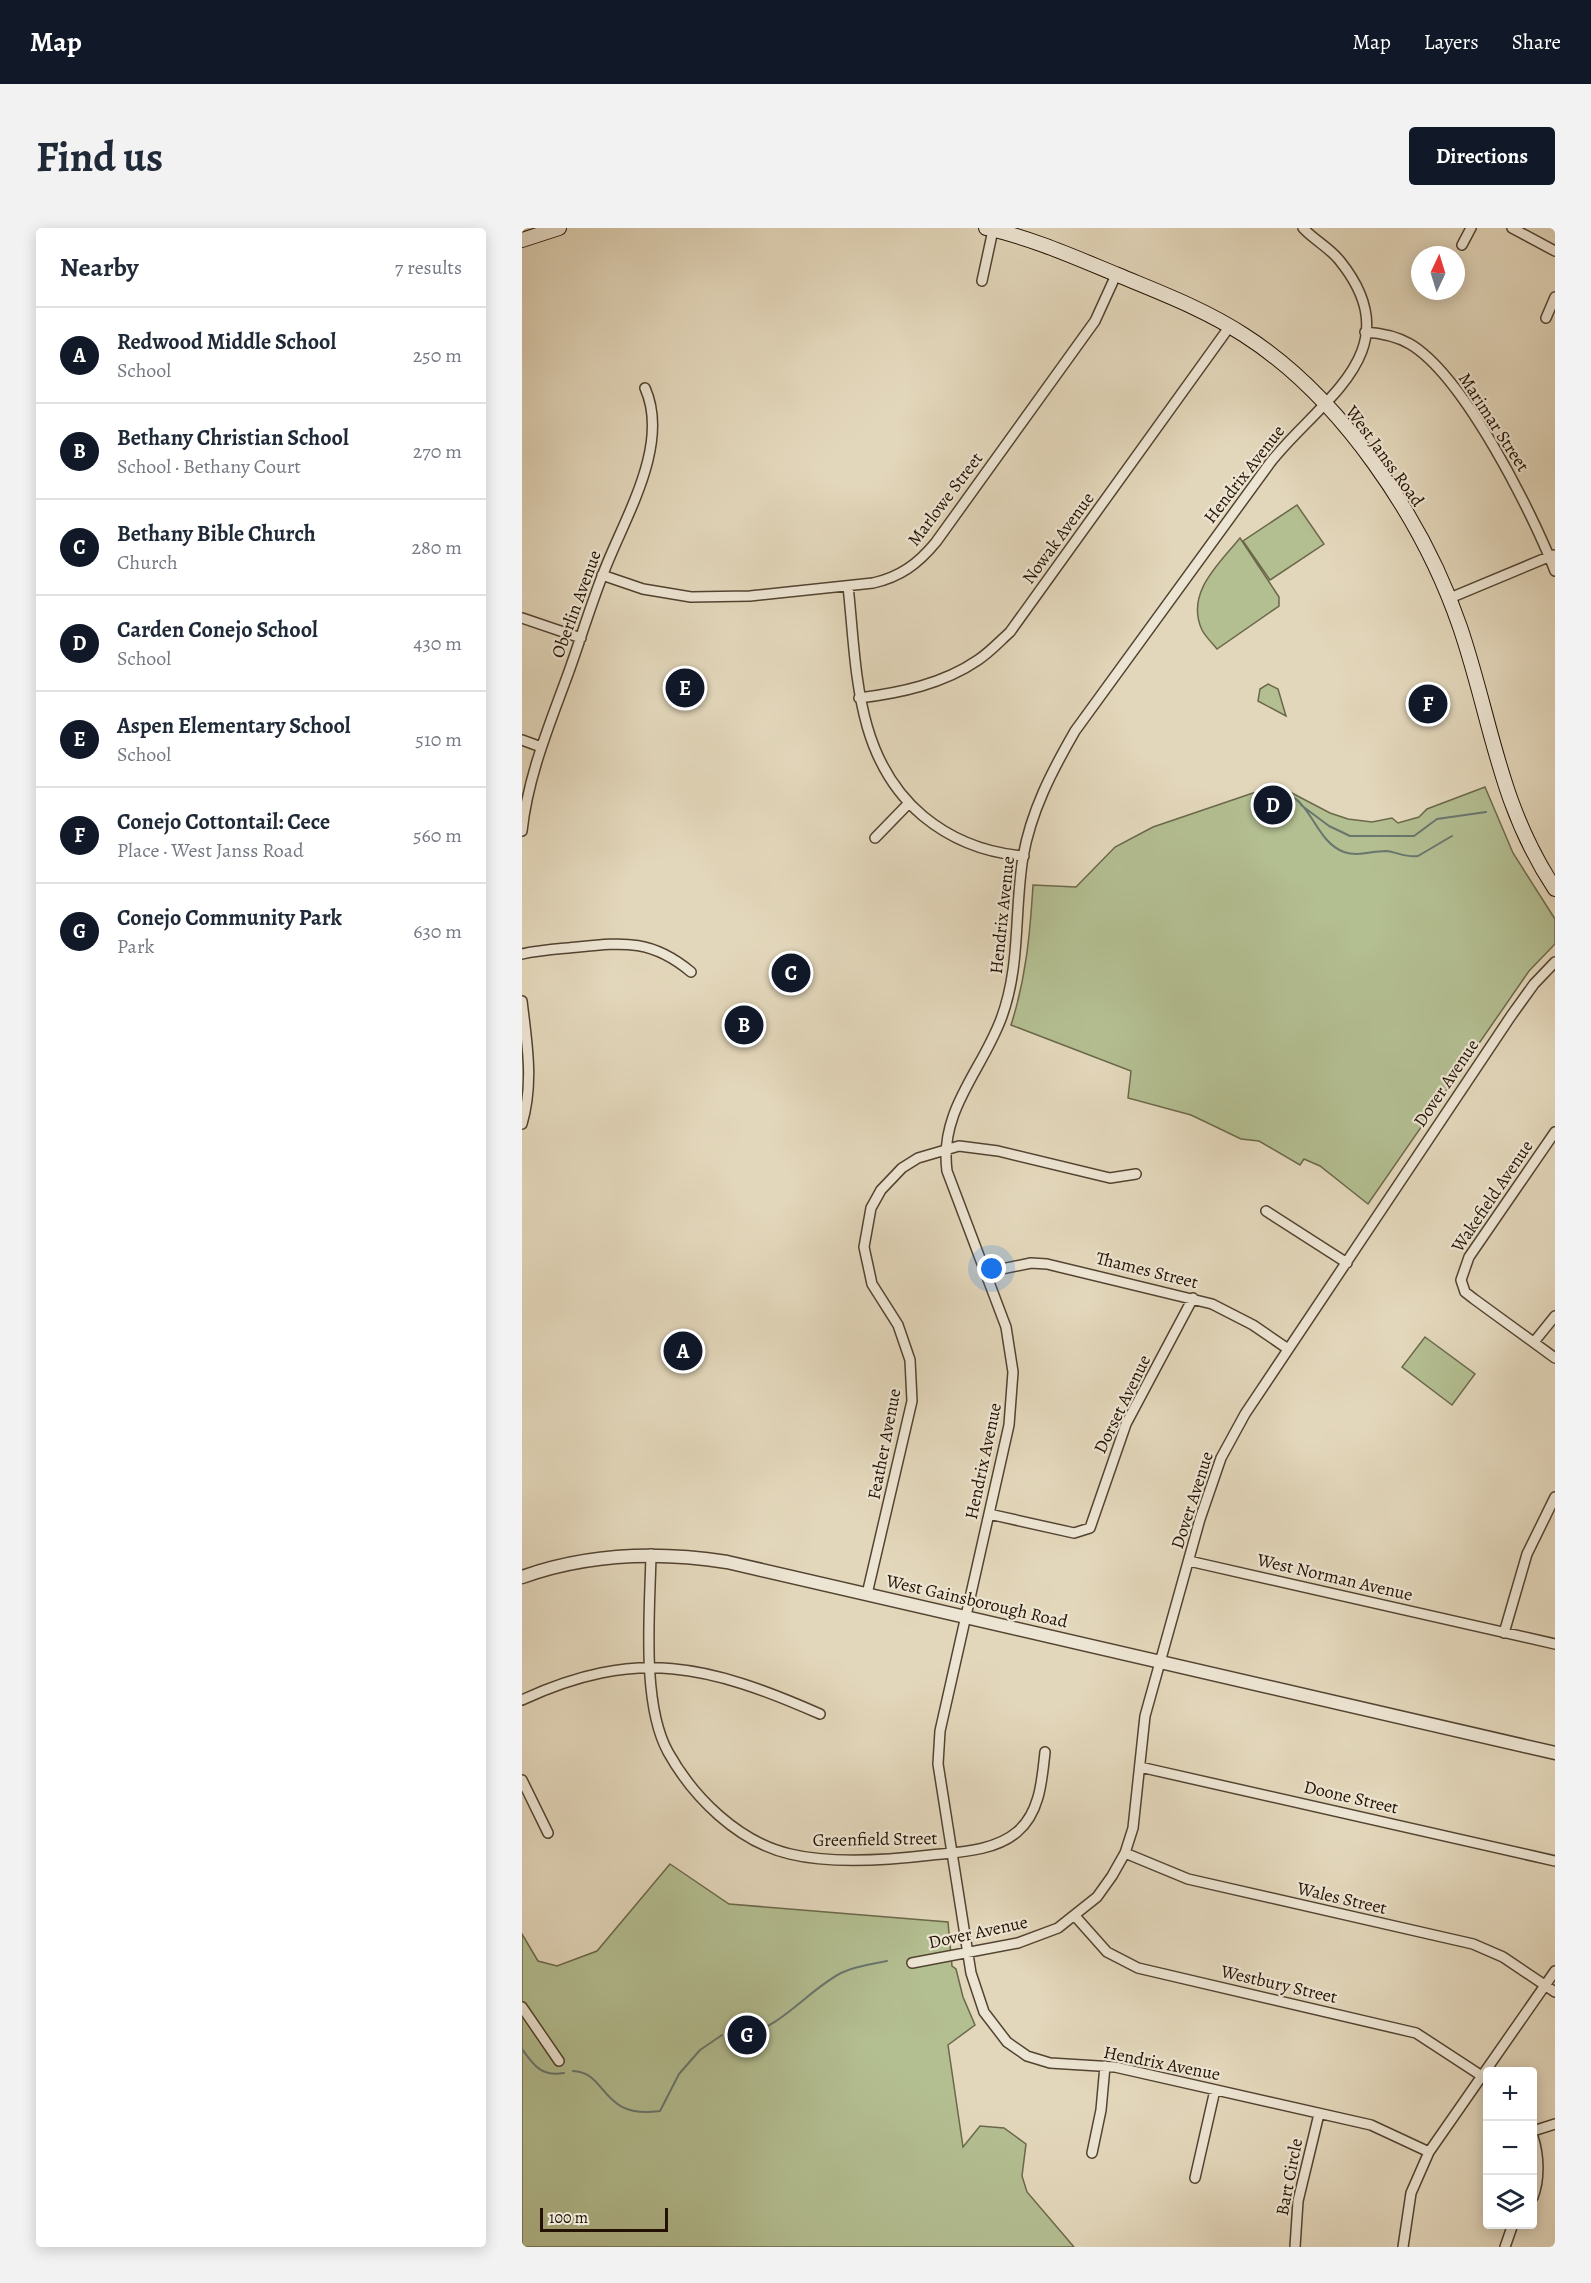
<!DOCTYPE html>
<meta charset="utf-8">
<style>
:root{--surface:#fff;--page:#f2f2f3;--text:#1f2937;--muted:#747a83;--line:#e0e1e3;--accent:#111827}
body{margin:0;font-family:Alegreya,serif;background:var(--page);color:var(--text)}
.controls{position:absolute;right:18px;bottom:18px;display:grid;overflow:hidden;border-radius:6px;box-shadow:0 3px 15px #0003}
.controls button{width:54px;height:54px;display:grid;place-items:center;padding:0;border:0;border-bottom:2px solid var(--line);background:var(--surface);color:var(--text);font:30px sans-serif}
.compass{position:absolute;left:889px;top:18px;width:54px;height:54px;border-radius:50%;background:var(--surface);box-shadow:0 3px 15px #0003;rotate:4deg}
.scale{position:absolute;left:18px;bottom:15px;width:128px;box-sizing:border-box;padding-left:6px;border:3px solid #231203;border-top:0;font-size:16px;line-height:21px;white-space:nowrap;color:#231203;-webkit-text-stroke:4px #ede5d3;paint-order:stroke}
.you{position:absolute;left:470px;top:1041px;width:21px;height:21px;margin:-15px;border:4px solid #fff;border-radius:50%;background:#1a73e8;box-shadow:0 0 0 9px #1a73e833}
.badge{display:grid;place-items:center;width:39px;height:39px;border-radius:50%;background:var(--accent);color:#fff;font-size:20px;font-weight:700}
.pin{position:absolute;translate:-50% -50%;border:3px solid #fff;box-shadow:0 2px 6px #0006}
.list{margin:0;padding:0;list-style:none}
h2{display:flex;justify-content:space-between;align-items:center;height:78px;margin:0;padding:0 24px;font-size:26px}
h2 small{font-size:20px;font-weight:400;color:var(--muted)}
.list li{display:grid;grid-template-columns:39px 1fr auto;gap:18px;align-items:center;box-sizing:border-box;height:96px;padding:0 24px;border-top:2px solid var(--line)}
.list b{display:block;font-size:22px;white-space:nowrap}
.list p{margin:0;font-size:20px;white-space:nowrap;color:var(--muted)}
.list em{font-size:20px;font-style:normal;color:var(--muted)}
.icon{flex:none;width:33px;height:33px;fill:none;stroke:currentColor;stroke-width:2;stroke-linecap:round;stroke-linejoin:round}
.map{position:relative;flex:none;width:1033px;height:2019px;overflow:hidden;border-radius:6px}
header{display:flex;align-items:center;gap:36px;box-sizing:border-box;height:84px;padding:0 30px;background:var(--accent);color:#fff}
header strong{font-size:28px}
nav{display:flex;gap:33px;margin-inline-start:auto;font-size:21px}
.intro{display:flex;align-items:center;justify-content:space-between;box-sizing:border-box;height:144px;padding:0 36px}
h1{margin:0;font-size:42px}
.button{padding:15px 27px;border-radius:6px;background:var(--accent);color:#fff;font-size:21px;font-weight:700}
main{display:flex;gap:36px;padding:0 36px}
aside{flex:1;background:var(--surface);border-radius:6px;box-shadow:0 3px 15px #0003}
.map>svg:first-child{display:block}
.green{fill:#b3be91;stroke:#6b684a;stroke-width:1.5}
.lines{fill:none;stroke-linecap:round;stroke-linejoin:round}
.stream{stroke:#68766e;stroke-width:2}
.minor-casing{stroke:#534331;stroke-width:12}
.tertiary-casing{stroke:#534331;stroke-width:15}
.secondary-casing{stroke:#231203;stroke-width:16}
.minor{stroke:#ede5d3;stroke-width:9}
.tertiary{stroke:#ede5d3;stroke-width:12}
.secondary{stroke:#ede5d3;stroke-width:14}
.labels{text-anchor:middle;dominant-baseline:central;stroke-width:4.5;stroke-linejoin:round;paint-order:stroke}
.street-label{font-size:18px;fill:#231203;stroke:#ede5d3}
</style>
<header>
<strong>Map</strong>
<nav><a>Map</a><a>Layers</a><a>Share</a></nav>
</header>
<div class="intro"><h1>Find us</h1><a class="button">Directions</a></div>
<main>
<aside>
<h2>Nearby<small>7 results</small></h2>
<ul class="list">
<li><span class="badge">A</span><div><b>Redwood Middle School</b><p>School</p></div><em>250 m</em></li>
<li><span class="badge">B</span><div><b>Bethany Christian School</b><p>School · Bethany Court</p></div><em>270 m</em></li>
<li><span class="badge">C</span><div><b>Bethany Bible Church</b><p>Church</p></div><em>280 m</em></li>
<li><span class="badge">D</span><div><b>Carden Conejo School</b><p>School</p></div><em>430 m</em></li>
<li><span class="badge">E</span><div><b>Aspen Elementary School</b><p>School</p></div><em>510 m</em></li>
<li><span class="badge">F</span><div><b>Conejo Cottontail: Cece</b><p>Place · West Janss Road</p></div><em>560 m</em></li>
<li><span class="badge">G</span><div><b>Conejo Community Park</b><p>Park</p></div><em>630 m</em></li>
</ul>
</aside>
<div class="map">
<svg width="1033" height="2019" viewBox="0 0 1033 2019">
<rect width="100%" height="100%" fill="#e3d7bb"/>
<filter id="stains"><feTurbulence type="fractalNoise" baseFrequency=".00333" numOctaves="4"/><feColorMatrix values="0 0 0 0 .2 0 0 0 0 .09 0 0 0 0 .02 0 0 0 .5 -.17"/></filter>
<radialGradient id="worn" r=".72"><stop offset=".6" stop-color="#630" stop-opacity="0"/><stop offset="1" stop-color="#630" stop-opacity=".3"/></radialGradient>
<path class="green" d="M775 277 802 316 748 352 721 313Z
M718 310 757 369V378L695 421C690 415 683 408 680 402 663 365 697 336 718 310Z
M746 456 756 461 764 488 736 473 738 461Z
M963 559 991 625 1033 691V716L1007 743 846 976 798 938 782 931 778 937 737 913 719 911 669 887 606 870 609 843 489 797C504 750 508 706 511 657L554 659 593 619 631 599 731 565 752 561 768 564 808 585 826 591 850 594 870 590 876 595 897 589 905 581Z
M903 1109 953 1146 930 1177 880 1139Z
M148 1636 207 1676 426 1694 430 1738 434 1741 441 1769 453 1797 426 1817 441 1919 458 1898 482 1900 504 1916 500 1948 505 1964 552 2019H0V1706L16 1733 35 1738 75 1723Z"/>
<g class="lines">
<path class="stream" d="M763 565C790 574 794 614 822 624 836 629 849 623 864 623 875 624 884 630 896 628L930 608
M779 577 807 598 828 608H892L915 591 964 584
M221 1808C261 1798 285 1763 319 1745 333 1738 350 1736 365 1733
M0 1821C12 1838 20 1849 42 1845
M51 1843C86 1844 78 1892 138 1883L157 1846 178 1822 200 1807"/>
<defs>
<path id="minor" d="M781 0C792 12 808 20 818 33 891 124 797 172 748 235L553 503C530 543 509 583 501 629 492 684 499 738 479 791 459 844 417 883 425 943L484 1099 491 1144 487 1197 418 1503 416 1536 449 1745 462 1784 485 1814 505 1828 528 1835 593 1839 849 1897 907 1924
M990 0 1033 23
M940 17 949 0
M460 53 471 2
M1024 90 1033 69
M843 104C859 105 874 108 888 116 942 148 1010 284 1033 343
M80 347 121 361 169 369 228 368 351 355C378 349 396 336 414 314L573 93 594 47
M326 358C335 440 332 530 401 588 430 612 463 625 502 628
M928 370 1031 327
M0 390 59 410
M337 470C378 465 421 456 456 432 468 424 478 413 488 404L708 98
M0 512 19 519
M0 603C6 548 27 498 46 446 58 413 68 379 81 346 101 292 149 218 123 160
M353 610 387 575
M0 726C18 722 37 721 56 719 103 714 131 712 169 744
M0 773C5 815 12 855 0 896
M1033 904 947 1029 939 1052 943 1064 952 1071 1033 1130
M744 983 825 1035
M465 1044 509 1035 525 1036 690 1076 731 1097 766 1121
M1012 1114 1033 1088
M467 1286 552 1305 568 1300 604 1196 671 1070
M129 1326C128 1382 119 1475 146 1524 171 1569 216 1614 268 1626 309 1636 367 1632 409 1627 437 1624 473 1623 495 1604 518 1585 520 1552 523 1524
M667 1333 1033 1416
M345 1366 390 1173 388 1132 376 1097 350 1056 342 1019 349 980 359 962 380 940 396 930 437 918 476 923 588 950 614 946
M982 1405 1005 1326 1033 1269
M0 1472C115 1419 186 1437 298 1486
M618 1539 1033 1633
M0 1552 26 1605
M603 1625 666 1651 951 1716 981 1729 1033 1764
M553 1688 585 1724 616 1740 894 1805 966 1852
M390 1735 496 1715 536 1700 575 1669 590 1648 603 1625 611 1600 623 1488 678 1291 699 1230 723 1186 989 788 1012 756 1033 734
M0 1779 37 1833
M1011 1903 1033 1896
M1011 1909C1017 1927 1018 1951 1011 1969
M570 1925 579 1882 583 1838
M673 1950 693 1862
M773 2019 776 1973 797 1886
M881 2019 889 1965 907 1924 1033 1743
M983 2019 991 1996"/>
<path id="tertiary" d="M0 1349C67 1325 135 1323 205 1334L1033 1525"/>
<path id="secondary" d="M464 0C510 10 552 29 596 47 639 65 682 81 722 107 819 169 901 291 938 399 970 493 976 575 1033 661
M0 12 37 0"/>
</defs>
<use href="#minor" class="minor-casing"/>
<use href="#tertiary" class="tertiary-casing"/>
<use href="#secondary" class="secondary-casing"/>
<use href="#minor" class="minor"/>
<use href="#tertiary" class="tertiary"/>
<use href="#secondary" class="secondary"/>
</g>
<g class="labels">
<g class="street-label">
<text transform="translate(972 194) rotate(57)">Marimar Street</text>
<text transform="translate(863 228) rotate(54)">West Janss Road</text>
<text transform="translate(722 246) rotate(-52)">Hendrix Avenue</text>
<text transform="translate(423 271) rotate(-53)">Marlowe Street</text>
<text transform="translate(536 310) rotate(-54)">Nowak Avenue</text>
<text transform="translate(54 376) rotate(-70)">Oberlin Avenue</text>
<text transform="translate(480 687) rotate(-84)">Hendrix Avenue</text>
<text transform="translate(924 855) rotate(-56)">Dover Avenue</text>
<text transform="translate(970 968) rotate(-56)">Wakefield Avenue</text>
<text transform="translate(625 1042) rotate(14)">Thames Street</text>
<text transform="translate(600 1176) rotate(-64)">Dorset Avenue</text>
<text transform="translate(362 1216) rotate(-79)">Feather Avenue</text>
<text transform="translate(461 1233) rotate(-78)">Hendrix Avenue</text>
<text transform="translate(670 1272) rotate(-72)">Dover Avenue</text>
<text transform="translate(813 1349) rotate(13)">West Norman Avenue</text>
<text transform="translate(455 1373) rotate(13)">West Gainsborough Road</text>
<text transform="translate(829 1569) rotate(13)">Doone Street</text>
<text transform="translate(353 1611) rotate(-1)">Greenfield Street</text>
<text transform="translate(820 1670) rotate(13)">Wales Street</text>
<text transform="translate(456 1704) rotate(-12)">Dover Avenue</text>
<text transform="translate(757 1756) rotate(13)">Westbury Street</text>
<text transform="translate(640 1835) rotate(11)">Hendrix Avenue</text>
<text transform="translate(767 1949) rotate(-79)">Bart Circle</text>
</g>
</g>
<rect width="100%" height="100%" filter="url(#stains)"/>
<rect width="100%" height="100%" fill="url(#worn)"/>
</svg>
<div class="controls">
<button>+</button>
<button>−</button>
<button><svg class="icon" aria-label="layers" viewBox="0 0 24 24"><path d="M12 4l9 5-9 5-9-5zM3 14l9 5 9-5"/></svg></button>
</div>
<svg class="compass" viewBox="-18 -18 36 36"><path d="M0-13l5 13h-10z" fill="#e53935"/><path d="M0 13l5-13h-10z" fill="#747a83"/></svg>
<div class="scale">100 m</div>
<div class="you"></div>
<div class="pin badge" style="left:161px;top:1123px">A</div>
<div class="pin badge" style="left:222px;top:797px">B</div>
<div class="pin badge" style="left:269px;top:745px">C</div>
<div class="pin badge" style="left:751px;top:577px">D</div>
<div class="pin badge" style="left:163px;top:460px">E</div>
<div class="pin badge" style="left:906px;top:476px">F</div>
<div class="pin badge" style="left:225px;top:1807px">G</div>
</div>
</main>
